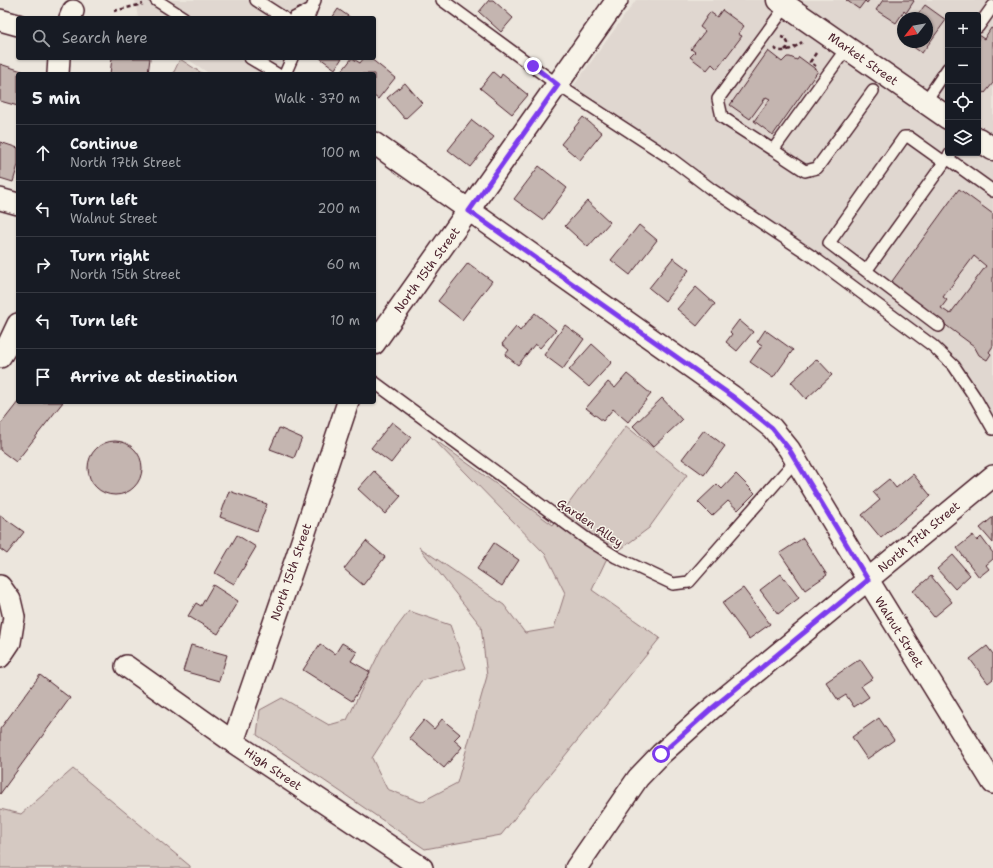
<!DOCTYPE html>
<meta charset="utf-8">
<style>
:root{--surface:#171b24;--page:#20242c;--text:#f1f3f6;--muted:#9ea1a6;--line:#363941}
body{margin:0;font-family:"Shantell Sans",sans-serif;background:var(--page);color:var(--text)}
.controls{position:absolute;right:12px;top:12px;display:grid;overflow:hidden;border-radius:4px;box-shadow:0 1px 3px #0004}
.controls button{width:36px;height:36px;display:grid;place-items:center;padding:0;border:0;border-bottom:1px solid var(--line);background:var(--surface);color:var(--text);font:20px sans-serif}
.compass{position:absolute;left:897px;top:12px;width:36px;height:36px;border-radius:50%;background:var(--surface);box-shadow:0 1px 3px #0004;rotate:239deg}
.stop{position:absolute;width:12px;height:12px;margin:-9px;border:3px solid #7c3aed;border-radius:50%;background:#fff}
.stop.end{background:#7c3aed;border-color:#fff;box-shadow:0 1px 4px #0008}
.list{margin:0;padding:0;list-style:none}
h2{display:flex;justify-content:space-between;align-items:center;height:52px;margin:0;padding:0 16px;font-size:17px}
h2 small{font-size:13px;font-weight:400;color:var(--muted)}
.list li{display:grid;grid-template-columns:26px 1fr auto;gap:12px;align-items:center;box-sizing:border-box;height:56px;padding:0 16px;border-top:1px solid var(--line)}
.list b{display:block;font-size:15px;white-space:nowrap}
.list p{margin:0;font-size:13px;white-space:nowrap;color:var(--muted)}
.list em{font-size:13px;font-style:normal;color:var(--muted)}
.icon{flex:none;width:22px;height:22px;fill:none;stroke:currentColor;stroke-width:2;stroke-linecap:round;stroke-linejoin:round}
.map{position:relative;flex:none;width:993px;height:868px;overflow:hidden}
.search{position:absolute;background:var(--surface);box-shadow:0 1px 3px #0004;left:16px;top:16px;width:360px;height:44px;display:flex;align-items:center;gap:10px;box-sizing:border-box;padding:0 14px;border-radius:4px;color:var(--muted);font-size:15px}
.panel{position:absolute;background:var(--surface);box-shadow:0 1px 3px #0004;left:16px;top:72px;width:360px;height:332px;border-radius:4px}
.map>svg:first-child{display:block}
.built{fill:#e0d7d0;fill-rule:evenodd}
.green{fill:#d5c9c2;stroke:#907476}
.building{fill:#c4b5b0;stroke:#4a1f2b;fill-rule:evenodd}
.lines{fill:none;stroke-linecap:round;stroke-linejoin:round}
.lane-casing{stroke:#4a1f2b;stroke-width:14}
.street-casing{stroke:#4a1f2b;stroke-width:24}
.primary-casing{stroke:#4a1f2b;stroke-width:25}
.path{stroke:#4a1f2b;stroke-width:2.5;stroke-dasharray:4 3;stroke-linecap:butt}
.lane{stroke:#f7f3e8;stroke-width:11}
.street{stroke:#f7f3e8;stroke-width:21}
.primary{stroke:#f7f3e8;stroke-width:22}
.route{stroke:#7c3aed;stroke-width:5}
.labels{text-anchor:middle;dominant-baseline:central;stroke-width:3;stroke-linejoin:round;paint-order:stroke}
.street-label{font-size:12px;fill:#4a1f2b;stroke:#f7f3e8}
</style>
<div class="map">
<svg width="993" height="868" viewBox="0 0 993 868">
<rect width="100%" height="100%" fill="#ece6dd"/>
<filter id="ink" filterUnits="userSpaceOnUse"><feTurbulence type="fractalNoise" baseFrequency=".025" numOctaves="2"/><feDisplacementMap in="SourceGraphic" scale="8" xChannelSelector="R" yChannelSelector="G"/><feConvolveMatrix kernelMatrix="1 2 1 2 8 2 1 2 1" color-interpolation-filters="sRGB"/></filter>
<g filter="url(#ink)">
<path class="built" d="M135 0H313L306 18H138Z
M636 0H993V435L952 367 812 258 572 88ZM948 15H978V153H948ZM903 18H927V42H903Z
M186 58H290L284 74H210Z"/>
<path class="green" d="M180 59 203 74H173Z
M626 426 687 475 649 528 606 560 592 590 660 638 501 835 425 849 257 735 260 710 282 698 329 725 347 720 382 647 409 611 450 625 466 668 421 681 372 758 387 789 421 802 457 783 487 676 481 626 419 547 504 605 525 633 554 628 565 593 546 555 431 437 553 525Z
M73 769 190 866V868H0V809L21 814Z"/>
<path class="building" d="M489 0H493L513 18 501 32 479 12Z
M846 0H869L867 3 865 1 859 9Z
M883 0H913L914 1 906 13 904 11 896 23 876 10Z
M925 5 946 20 922 53 906 42H927V18H915Z
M338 9 351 18H332Z
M722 10 744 26 738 34 742 36 717 69 712 64 707 70 690 57 695 52 691 49 705 31 700 27 710 12 717 17Z
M991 28 993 29V83L985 93 978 89V35L984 39Z
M768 51 782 62 787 57H790L797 60 799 57 818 71 773 135 754 121 770 99 766 97 750 119 730 105Z
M112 58H150L148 74H110Z
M320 58H342L335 69Z
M352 58 360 63 364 58H370L395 78 378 99 374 96V74H346L342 71Z
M0 64 28 73V74H18V106L0 101Z
M493 72 500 78 502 74 528 95 512 114 480 88Z
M405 83 422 103 405 119 387 98Z
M583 117 602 133 580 160 561 144Z
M472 120 494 137 470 167 448 150Z
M0 142 18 148V165L13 182 0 178Z
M539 166 567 188 543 220 514 199Z
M959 189 993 214V346L989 352 991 354 987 360 979 355 974 346 890 284ZM974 256 986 266 950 314 941 308 947 300 943 297Z
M587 201 610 222 588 247 565 226Z
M639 225 657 240 630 275 611 260Z
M673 258 689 270 665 301 649 288Z
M468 263 492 281 462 320 438 301Z
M696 287 715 304 697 326 677 309Z
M535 313 556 330 540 348 535 344 518 365 505 355 509 350 502 344 516 327 520 331Z
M739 320 753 332 737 351 726 342 732 334 730 332Z
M565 325 584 339 563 369 544 355Z
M765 330 793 350 773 378 750 362 762 345 757 342Z
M592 344 612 362 589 387 569 370Z
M817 359 832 375 806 399 791 382Z
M627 374 651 394 628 422 613 409 603 421 586 408 608 382 615 388Z
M662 398 682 420 653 447 633 426Z
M18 402H63L16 462 0 450V425Z
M392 422 411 437 391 463 371 448Z
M279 428 302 438 294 458 270 449Z
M704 430 725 446 704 475 682 459Z
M88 468a27 27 0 1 1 54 0a27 27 0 1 1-54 0Z
M374 471 401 496 385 514 358 489Z
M736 474 755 493 738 510 728 501 712 516 698 502 717 484 722 489Z
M913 474 931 496 881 538 862 515 880 500 873 492 889 479 896 488Z
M229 491 267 504 257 531 220 517Z
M0 515 24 532 7 554 0 549Z
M993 517V543L980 528Z
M237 535 256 547 234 584 215 573Z
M973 535 977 541 981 537 993 553V559L986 565 989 569 979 577 957 548Z
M803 538 827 575 805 590 780 553Z
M366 541 385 557 363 585 344 569Z
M494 543 519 560 502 586 477 569Z
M953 555 970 575 955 589 937 569Z
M781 574 799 598 778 614 760 590Z
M931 576 952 602 934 617 913 591Z
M213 585 238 601 218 634 188 616 196 603 201 606Z
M743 588 770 624 749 639 722 603Z
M342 643 357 652 351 661 370 672 352 701 303 670 320 644 335 654Z
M191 645 227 655 219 681 183 671Z
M987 646 993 654V679L988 683 970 659Z
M860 659 873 678 861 686 869 697 854 707 846 695 838 700 826 682Z
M40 675 70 698 0 794V729Z
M879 718 894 740 867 759 852 737Z
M442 719 460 734 454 740 462 747 444 768 409 738 424 720 434 729Z"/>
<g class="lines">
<defs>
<path id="lane" d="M156 0 184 18
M256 0 284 18
M442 0 558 85 670 158 711 189 813 257 933 346 954 366 976 399 993 429
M786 6 718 99 722 117 773 150 846 49
M294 18 311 9
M308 18 315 0
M978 27 993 6
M250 58 277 74
M285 74 292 58
M925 102 948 68
M773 150 805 171 817 168 873 91
M947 158 993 191
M866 271 951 153
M939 326 829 243 904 137H909L944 162
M374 382 587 539 616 557 673 584 689 582 796 460"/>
<path id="street" d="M70 18 73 11
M0 20 18 25
M58 74 59 58
M374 143 732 396 772 428 789 449 868 580 993 783
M0 199 18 204
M374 344 617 0
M0 357 9 343 18 324
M0 586 10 600 14 617 10 642 0 657
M126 666 233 742 422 868
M233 742 297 556 348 402
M576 868 638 778 661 754 710 710 993 476"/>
<path id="primary" d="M778 0 948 118
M978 139 993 149"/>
</defs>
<use href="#lane" class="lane-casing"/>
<use href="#street" class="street-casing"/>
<use href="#primary" class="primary-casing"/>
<path class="path" d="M114 11 143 4
M781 37 785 38 788 43 787 48 785 50
M774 48C781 55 795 48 802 42
M816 53 810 62 817 67"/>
<use href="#lane" class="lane"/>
<use href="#street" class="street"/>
<use href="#primary" class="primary"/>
</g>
</g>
<g class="lines" filter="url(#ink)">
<path class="route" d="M533 66 558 85 469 211 732 396 772 428 789 449 868 580 710 710 661 754"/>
</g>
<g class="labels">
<g class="street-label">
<text transform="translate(863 59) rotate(35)">Market Street</text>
<text transform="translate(427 270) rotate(-54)">North 15th Street</text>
<text transform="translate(590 523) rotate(34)">Garden Alley</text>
<text transform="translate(919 537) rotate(-40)">North 17th Street</text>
<text transform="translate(291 572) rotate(-71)">North 15th Street</text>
<text transform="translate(899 632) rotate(58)">Walnut Street</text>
<text transform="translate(273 769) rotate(34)">High Street</text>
</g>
</g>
</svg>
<div class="controls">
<button>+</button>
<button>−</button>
<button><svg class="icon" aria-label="locate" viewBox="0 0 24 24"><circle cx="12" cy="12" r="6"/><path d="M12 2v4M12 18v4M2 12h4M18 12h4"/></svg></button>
<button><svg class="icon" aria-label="layers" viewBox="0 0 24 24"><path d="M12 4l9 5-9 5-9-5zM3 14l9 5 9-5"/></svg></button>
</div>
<svg class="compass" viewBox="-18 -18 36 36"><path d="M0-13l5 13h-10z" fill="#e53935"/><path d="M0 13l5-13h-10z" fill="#9ea1a6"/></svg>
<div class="stop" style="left:661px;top:754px"></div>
<div class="stop end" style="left:533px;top:66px"></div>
<div class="search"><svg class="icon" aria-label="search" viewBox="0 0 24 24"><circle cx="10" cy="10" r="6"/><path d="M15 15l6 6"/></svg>Search here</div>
<section class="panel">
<h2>5 min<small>Walk · 370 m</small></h2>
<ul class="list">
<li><svg class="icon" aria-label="ahead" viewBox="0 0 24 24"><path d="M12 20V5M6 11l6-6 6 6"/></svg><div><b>Continue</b><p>North 17th Street</p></div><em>100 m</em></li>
<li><svg class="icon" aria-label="left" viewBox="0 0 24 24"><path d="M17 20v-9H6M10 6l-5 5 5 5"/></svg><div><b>Turn left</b><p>Walnut Street</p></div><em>200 m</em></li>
<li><svg class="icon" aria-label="right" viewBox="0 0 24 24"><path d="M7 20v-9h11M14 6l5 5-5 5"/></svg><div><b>Turn right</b><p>North 15th Street</p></div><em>60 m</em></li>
<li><svg class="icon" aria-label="left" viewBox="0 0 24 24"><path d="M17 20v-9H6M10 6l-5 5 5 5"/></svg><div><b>Turn left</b></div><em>10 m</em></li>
<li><svg class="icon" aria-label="arrive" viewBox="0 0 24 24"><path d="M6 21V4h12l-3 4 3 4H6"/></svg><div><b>Arrive at destination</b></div></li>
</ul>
</section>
</div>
